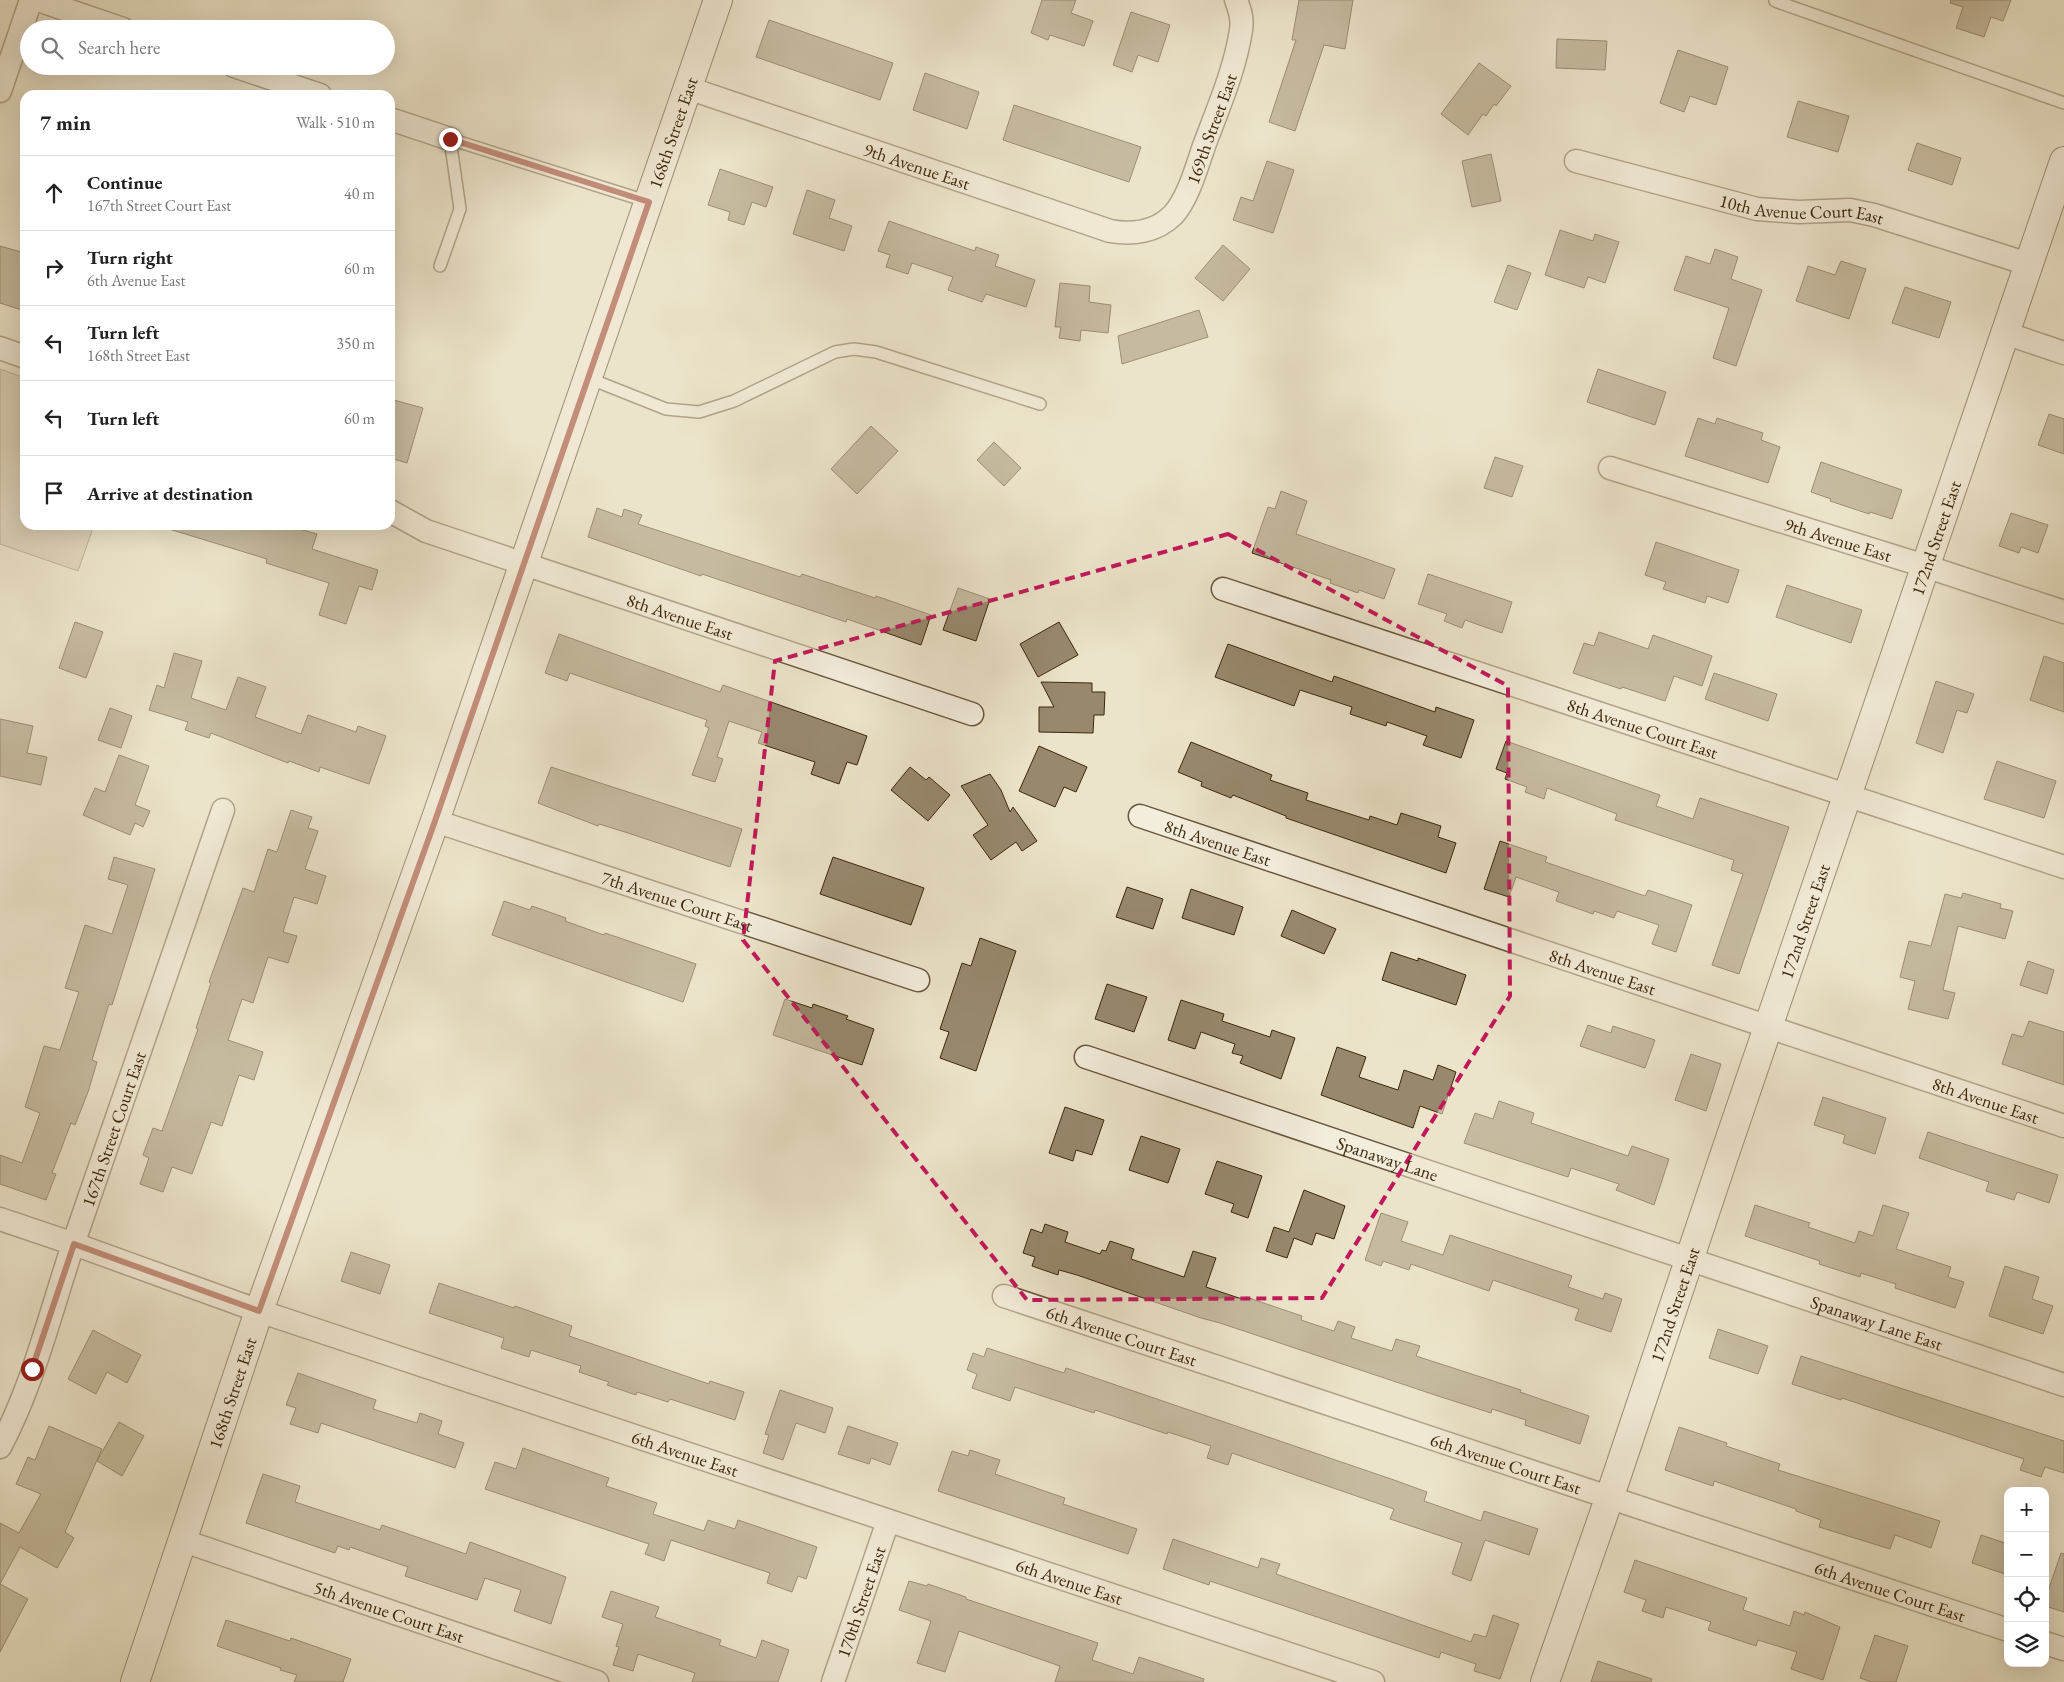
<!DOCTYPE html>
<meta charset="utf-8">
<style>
:root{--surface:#fff;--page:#f6f6f6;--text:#222;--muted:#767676;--line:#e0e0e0}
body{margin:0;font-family:"EB Garamond",serif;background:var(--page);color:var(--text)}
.controls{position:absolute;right:15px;bottom:15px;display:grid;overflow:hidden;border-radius:10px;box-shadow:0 5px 20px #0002}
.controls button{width:45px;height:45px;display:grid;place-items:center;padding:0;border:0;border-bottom:1px solid var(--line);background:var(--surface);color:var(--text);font:25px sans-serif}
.stop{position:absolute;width:15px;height:15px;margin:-11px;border:4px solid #8f2418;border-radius:50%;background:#fff}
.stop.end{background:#8f2418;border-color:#fff;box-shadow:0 1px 5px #0008}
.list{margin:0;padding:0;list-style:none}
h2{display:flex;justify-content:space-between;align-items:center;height:65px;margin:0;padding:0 20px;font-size:21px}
h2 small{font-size:16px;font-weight:400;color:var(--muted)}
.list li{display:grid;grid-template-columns:32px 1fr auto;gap:15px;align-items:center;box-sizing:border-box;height:75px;padding:0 20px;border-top:1px solid var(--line)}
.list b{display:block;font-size:19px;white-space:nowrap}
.list p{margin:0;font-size:16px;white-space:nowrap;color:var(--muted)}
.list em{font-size:16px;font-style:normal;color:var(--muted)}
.icon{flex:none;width:28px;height:28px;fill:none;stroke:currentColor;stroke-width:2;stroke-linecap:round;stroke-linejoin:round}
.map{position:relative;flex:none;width:2064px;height:1682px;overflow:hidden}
.search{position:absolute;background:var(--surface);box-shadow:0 5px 20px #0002;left:20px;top:20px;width:375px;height:55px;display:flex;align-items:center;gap:12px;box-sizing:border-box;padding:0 18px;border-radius:28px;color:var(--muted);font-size:19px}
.panel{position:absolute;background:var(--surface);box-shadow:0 5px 20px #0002;left:20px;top:90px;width:375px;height:440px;border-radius:15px}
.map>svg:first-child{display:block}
.green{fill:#cec4aa;stroke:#85765a}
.building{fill:#98896e;stroke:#3c270b}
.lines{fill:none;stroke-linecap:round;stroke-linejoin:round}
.lane-casing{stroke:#68563b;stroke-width:14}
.street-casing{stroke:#68563b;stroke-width:25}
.secondary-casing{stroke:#3c270b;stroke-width:30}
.lane{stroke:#f3eddd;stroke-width:11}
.street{stroke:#f3eddd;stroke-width:22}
.secondary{stroke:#f3eddd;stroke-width:28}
.route{stroke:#8f2418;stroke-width:6}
.marked{fill:none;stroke:#c2185b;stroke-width:4;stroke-dasharray:10 6;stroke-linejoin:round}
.labels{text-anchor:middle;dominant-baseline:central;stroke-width:4;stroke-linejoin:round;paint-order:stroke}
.street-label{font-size:18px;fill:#3c270b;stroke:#f3eddd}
</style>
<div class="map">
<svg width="2064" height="1682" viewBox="0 0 2064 1682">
<rect width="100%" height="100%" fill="#ece4ca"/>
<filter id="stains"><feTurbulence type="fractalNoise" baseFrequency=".004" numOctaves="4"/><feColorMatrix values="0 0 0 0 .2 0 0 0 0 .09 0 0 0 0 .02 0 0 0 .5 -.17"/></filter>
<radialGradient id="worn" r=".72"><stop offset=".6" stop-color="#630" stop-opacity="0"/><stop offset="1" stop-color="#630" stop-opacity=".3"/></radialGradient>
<path class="green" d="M0 369 25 378V525H94L78 571 0 544Z"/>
<path class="building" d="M1042 0H1076L1071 13 1093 21 1084 46 1050 35 1048 40 1031 33Z
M1299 0H1353L1345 49 1324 45 1295 131 1269 122 1296 40H1292Z
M1951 0H2011L2003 21 1991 17 1984 37 1956 28 1963 7 1950 3Z
M1131 12 1170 25 1158 62 1138 55 1132 72 1113 65Z
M769 20 893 63 880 100 756 57Z
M1557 39 1607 41 1605 70 1556 68Z
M1678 50 1728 67 1716 105 1690 96 1684 112 1660 103Z
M1479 63 1511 86 1496 106 1494 104 1486 116 1483 114 1468 135 1441 114Z
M925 73 979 92 967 129 913 110Z
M1798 101 1849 116 1838 152 1787 137Z
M1014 105 1141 147 1129 182 1003 140Z
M1917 143 1961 158 1952 185 1908 170Z
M1491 154 1501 201 1472 207 1462 161Z
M1267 161 1294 170 1273 233 1233 220 1241 197 1253 201Z
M720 169 773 187 766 207 752 202 744 225 728 220 730 212 708 205Z
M807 190 835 200 829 218 852 226 844 251 793 234Z
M889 221 975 251 976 247 999 255 995 266 1035 280 1026 307 986 294 982 302 948 290 953 277 912 263 908 274 886 267 890 255 878 251Z
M1560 230 1593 241 1595 234 1619 242 1605 283 1588 277 1584 288 1545 275Z
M1223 245 1250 269 1223 301 1195 278Z
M0 246 25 253V311L0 303Z
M1715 249 1738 257 1731 279 1762 290 1736 366 1713 358 1729 308 1674 290 1686 256 1710 264Z
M1841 261 1866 269 1849 319 1796 301 1808 266 1835 275Z
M1508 265 1531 273 1517 310 1494 302Z
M1060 283 1090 286 1089 302 1111 305 1108 333 1081 330 1080 341 1059 338 1061 327H1055Z
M1905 287 1951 302 1939 338 1892 323Z
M1199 310 1208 337 1122 364 1118 336Z
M1598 369 1666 392 1655 425 1587 402Z
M390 399 423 408 407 463 390 458Z
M2049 414 2064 419V454L2038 445Z
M1698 418 1715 424 1717 418 1763 433 1761 440 1780 447 1768 483 1685 456Z
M871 426 898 451 857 494 831 469Z
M994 442 1021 468 1004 486 977 460Z
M1495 457 1523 466 1512 497 1484 488Z
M1821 462 1902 490 1892 519 1870 512 1869 514 1830 501 1831 499 1811 492Z
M1281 491 1307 501 1296 534 1395 569 1384 599 1359 590 1358 593 1330 583 1331 580 1252 553 1268 507 1275 509Z
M597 508 622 517 624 509 642 515 638 524 800 577 802 574 875 598 876 596 931 615 921 645 847 619 846 622 702 574 701 576 588 537Z
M2011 513 2048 525 2038 553 2021 547 2019 553 1999 546Z
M169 525H286L317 534 312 549 378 570 372 590 359 586 346 624 319 615 329 583 266 563 267 559 169 529Z
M1656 542 1739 570 1728 603 1707 596 1705 603 1663 589 1666 582 1645 575Z
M1428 574 1512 602 1502 633 1465 620 1462 628 1444 621 1447 614 1418 604Z
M1787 585 1862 610 1851 643 1776 617Z
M958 588 990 599 976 641 943 630Z
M75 622 103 632 86 678 59 668Z
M1059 622 1078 655 1038 677 1020 644Z
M1599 632 1648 649 1653 635 1712 656 1702 686 1674 676 1665 701 1622 687 1621 689 1573 673 1584 643 1594 646Z
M559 634 720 692 723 685 867 736 857 765 847 762 839 784 811 774 815 762 758 743 762 732 729 721 717 757 723 759 715 782 692 775 709 728 705 726 707 720 570 673 567 681 545 673Z
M1228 644 1332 682 1334 676 1435 712 1436 707 1474 720 1461 758 1423 745 1427 736 1387 722 1386 726 1350 714 1352 707 1300 690 1294 706 1215 677Z
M174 653 202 661 191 698 226 710 238 677 266 687 255 717 301 734 308 715 356 732 358 726 386 736 369 784 320 767 319 772 289 761 288 763 211 733 209 738 185 730 188 722 149 710 157 685 164 688Z
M2044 656 2064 663V712L2030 700Z
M1714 673 1777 694 1768 721 1705 699Z
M1936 681 1974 694 1967 713 1957 710 1943 753 1916 743Z
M1041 682 1092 683V692H1105L1104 715H1094L1093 733 1039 732V707H1054Z
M110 708 132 716 121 748 98 740Z
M0 719 33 726 27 753 47 757 41 785 0 776Z
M1506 741 1660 795 1656 806 1693 819 1700 798 1789 827 1739 974 1712 965 1743 874 1731 870 1734 860 1615 820 1617 814 1547 788 1544 799 1525 792 1527 787 1505 779 1507 773 1496 769Z
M1191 742 1272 775 1270 780 1308 793 1306 800 1369 820 1370 816 1397 825 1401 813 1441 826 1438 837 1456 843 1446 873 1286 818V816L1233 795 1231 798 1201 786 1202 782 1178 772Z
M1039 746 1087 767 1076 792 1064 787 1055 807 1019 791Z
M119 755 149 766 135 805 150 811 143 827 135 823 130 835 83 815 95 788 105 792Z
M1997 761 2056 781 2044 818 1984 799Z
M551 767 742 829 730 867 628 833 599 824 598 826 538 803Z
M910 767 926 780 929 777 950 795 928 821 891 790Z
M990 774 1001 790 1010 812 1013 807 1037 841 1022 851 1016 842 991 860 973 835 988 825 961 786Z
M291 810 312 817 308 828 318 831 305 869 326 876 317 904 294 897 283 932 297 936 288 963 268 957 253 1003 242 999 228 1040 263 1052 254 1080 239 1075 222 1126 211 1122 192 1174 172 1167 163 1192 140 1184 149 1158 143 1155 153 1128 162 1131 198 1029 196 1028 211 983 209 982 243 888 254 892 268 849 277 852Z
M1500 841 1547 857 1545 862 1645 896 1648 890 1692 905 1676 952 1652 944 1659 925 1617 911 1614 918 1594 911 1593 914 1556 901 1559 892 1516 877 1509 897 1484 889Z
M114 857 155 869 112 1005 109 1004 92 1060 97 1062 88 1092 75 1125 71 1123 52 1173 56 1174 46 1200 0 1184V1155L22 1163 40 1113 25 1107 44 1046 60 1050 79 992 65 988 85 925 112 934 128 885 108 879Z
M833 857 924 888 911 925 820 894Z
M1127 887 1163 899 1153 929 1116 917Z
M1191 889 1243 907 1234 935 1182 918Z
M1963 893 2001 904 2000 908 2013 911 2005 939 1958 926 1943 990 1955 993 1948 1019 1908 1009 1915 981 1900 977 1909 941 1931 946 1945 894 1961 898Z
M504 901 530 910 532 906 566 918 565 921 604 935 605 933 696 964 683 1002 492 935Z
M1292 910 1336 929 1324 954 1281 936Z
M980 938 1016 951 976 1071 940 1058 949 1032 940 1029 962 963 971 966Z
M1391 952 1418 961V958L1466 975 1456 1005 1382 980Z
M2028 961 2054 970 2047 994 2020 985Z
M1107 984 1147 997 1134 1032 1095 1019Z
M785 999 812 1008 813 1004 848 1016 846 1019 874 1029 862 1065 773 1035Z
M1181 1000 1224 1014 1222 1021 1270 1037 1272 1030 1295 1038 1281 1079 1240 1063 1243 1056 1232 1053 1235 1044 1201 1032 1195 1049 1168 1040Z
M2029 1021 2064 1032V1085L2002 1064 2012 1034 2023 1037Z
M1588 1025 1611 1033 1613 1026 1655 1040 1645 1068 1580 1046Z
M1337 1047 1366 1057 1359 1077 1398 1090 1404 1070 1433 1080 1438 1065 1456 1072 1442 1114 1420 1106 1413 1128 1321 1095Z
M1691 1054 1721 1064 1706 1111 1675 1100Z
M1823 1097 1886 1118 1875 1154 1843 1143 1845 1135 1814 1125Z
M1499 1101 1534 1113 1531 1123 1628 1156 1632 1146 1669 1159 1654 1205 1616 1190 1619 1184 1571 1168 1568 1177 1464 1143 1475 1113 1493 1119Z
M1065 1107 1104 1120 1092 1155 1076 1150 1073 1161 1049 1153Z
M1928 1132 2058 1175 2049 1203 2017 1192 2014 1200 1986 1191 1989 1182 1919 1158Z
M1141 1136 1180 1149 1168 1183 1129 1170Z
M1217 1161 1262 1176 1248 1218 1231 1212 1234 1204 1205 1194Z
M1304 1190 1345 1206 1334 1239 1316 1233 1312 1245 1294 1238 1287 1258 1266 1251 1274 1227 1289 1232Z
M1755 1205 1810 1223 1808 1227 1855 1243 1859 1231 1873 1236 1883 1205 1909 1213 1896 1249 1951 1267 1948 1277 1964 1282 1955 1308 1895 1288 1896 1284 1861 1273 1860 1277 1819 1264 1820 1261 1745 1236Z
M1381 1213 1408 1222 1401 1241 1443 1255 1450 1235 1572 1276 1568 1287 1603 1299 1605 1293 1622 1299 1611 1332 1575 1320 1579 1309 1493 1280 1489 1291 1411 1264 1409 1270 1383 1261 1381 1266 1365 1260Z
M1045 1224 1068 1232 1065 1242 1100 1254 1102 1250 1106 1251 1110 1241 1134 1249 1131 1259 1184 1277 1193 1251 1216 1258 1206 1287 1245 1300 1246 1297 1302 1316 1301 1320 1334 1331 1338 1321 1355 1327 1351 1338 1392 1351 1396 1339 1420 1346 1416 1356 1521 1390 1520 1392 1589 1416 1580 1444 1525 1425 1526 1420 1492 1409 1491 1413 1435 1395 1220 1323 1201 1318 1077 1275 1059 1270 1058 1275 1032 1266 1035 1257 1023 1253 1031 1229 1042 1233Z
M351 1252 390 1265 380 1294 341 1281Z
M2005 1266 2039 1277 2032 1299 2053 1306 2043 1334 1989 1316Z
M439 1283 514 1308 515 1306 572 1326 569 1336 709 1384 710 1381 744 1392 735 1420 670 1399 668 1402 637 1392 636 1395 607 1385 609 1382 579 1372 581 1366 531 1350 529 1357 501 1348 504 1338 429 1313Z
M1718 1329 1768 1346 1758 1374 1709 1358Z
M93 1330 141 1355 127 1383 107 1372 96 1394 68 1379Z
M987 1348 1064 1373 1066 1368 1394 1480 1427 1492 1424 1501 1481 1521 1484 1511 1538 1529 1529 1555 1485 1540 1471 1581 1452 1574 1462 1543 1390 1519 1394 1509 1232 1453 1228 1465 1207 1458 1211 1446 1168 1432 1167 1434 1095 1410 1094 1413 1015 1387 1010 1401 972 1388 977 1374 967 1370 973 1353 984 1357Z
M1801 1356 2064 1441V1473L2045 1467 2041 1477 2020 1470 2024 1459 1842 1398 1841 1400 1792 1384Z
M298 1373 376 1400 373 1409 417 1423 420 1413 442 1421 438 1434 464 1443 455 1468 321 1423 318 1433 290 1424 296 1408 286 1405Z
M780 1390 833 1408 825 1433 796 1423 783 1460 763 1453 769 1435 765 1434Z
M119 1422 144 1436 122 1476 97 1461Z
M49 1426 102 1449 65 1532 74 1538 57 1568 20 1547 0 1584V1523L19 1533 41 1494 16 1484 28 1457 35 1460Z
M848 1426 898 1443 890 1465 871 1458 869 1464 838 1454Z
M1679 1427 1727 1443 1726 1446 1780 1464 1778 1470 1940 1521 1931 1548 1895 1535 1890 1549 1819 1527 1821 1520 1796 1511V1509L1714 1481 1713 1486 1665 1470Z
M523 1448 609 1478 606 1486 657 1503 653 1514 704 1531 708 1520 735 1529 738 1520 817 1547 806 1579 798 1576 792 1592 767 1583 770 1573 671 1540 664 1561 645 1554 649 1544 485 1489 495 1462 516 1469Z
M970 1450 1000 1460 995 1474 1065 1498 1063 1504 1137 1529 1128 1554 938 1491 952 1451 968 1456Z
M263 1474 300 1486 295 1502 380 1530 382 1525 466 1554 470 1542 566 1577 551 1624 514 1611 521 1590 485 1578 477 1600 405 1576 408 1567 350 1547 349 1550 338 1546 335 1553 246 1523Z
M1981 1535 2008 1544V1575L1972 1563Z
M1173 1539 1258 1568 1261 1558 1280 1564 1276 1574 1471 1642 1474 1634 1486 1637 1493 1615 1519 1624 1500 1679 1474 1671 1476 1664 1441 1652 1439 1658 1210 1581 1209 1585 1163 1569Z
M2061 1553 2064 1554V1612L2045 1606V1600Z
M1635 1560 1747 1598 1743 1610 1790 1626 1794 1611 1804 1615 1805 1612 1840 1627 1823 1680 1791 1669 1797 1652 1758 1640 1756 1646 1708 1630 1711 1622 1666 1607 1663 1618 1642 1611 1646 1600 1624 1592Z
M909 1581 927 1586 928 1584 966 1597V1599L1098 1643 1092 1660 1133 1674 1139 1657 1204 1679 1203 1682H1055L1060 1666 959 1631 945 1672 917 1663 931 1621 899 1610Z
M0 1584 28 1599 0 1652Z
M611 1591 659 1607 655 1617 721 1640 719 1645 756 1658 762 1640 789 1650 778 1682H692L695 1673 638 1654 633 1671 613 1665 619 1647 616 1646 623 1624 602 1617Z
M226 1620 290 1641 291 1638 351 1659 343 1682H294L297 1675 280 1670 281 1668 217 1646Z
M1875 1635 1908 1646 1896 1682H1872L1860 1678Z
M1598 1661 1652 1679 1651 1682H1591Z"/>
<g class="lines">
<defs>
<path id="lane" d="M1775 1 2064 103
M440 266 460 209 450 139 649 202
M588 378 666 409 699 412 734 401 835 352 854 349 876 352 1040 404"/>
<g id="street">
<path d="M38 0 123 29"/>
<path d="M234 66 320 95"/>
<path id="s1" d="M688 88 1110 231C1132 235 1156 232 1173 215 1188 199 1197 166 1204 146 1218 108 1235 70 1241 30 1243 19 1240 10 1236 0"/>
<path d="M0 91 31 0"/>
<path d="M390 119 450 139"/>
<path id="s2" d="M1576 161 1757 209 1799 212 1850 210 1874 215 2028 264"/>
<path d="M2005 333 2064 353"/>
<path d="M0 348 25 357"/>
<path id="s3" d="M1610 468 1925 566 2064 612"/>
<path id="s4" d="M390 511 426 531 972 714"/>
<path id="s5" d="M1223 589 2064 867"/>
<path id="s6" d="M1140 816 2064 1126"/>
<path id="s7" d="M435 821 918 980"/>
<path id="s8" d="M1086 1057 2064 1385"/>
<path id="s9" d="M0 1219 74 1244 259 1311 1373 1682"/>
<path id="s10" d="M1004 1296 2008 1630"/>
<path id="s11" d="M0 1447C35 1382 53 1302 77 1233 126 1092 174 951 223 810"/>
<path id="s12" d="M181 1540 597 1682"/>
<path d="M2045 1643 2064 1649"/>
<path id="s13" d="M833 1682 888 1521"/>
</g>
<g id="secondary">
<path id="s14" d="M135 1682 259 1311 435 821 718 0"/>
<path id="s15" d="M1545 1682 1610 1496 1725 1153 2064 161"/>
</g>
</defs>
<use href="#lane" class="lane-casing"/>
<use href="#street" class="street-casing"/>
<use href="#secondary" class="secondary-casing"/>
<use href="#lane" class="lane"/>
<use href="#street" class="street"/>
<use href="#secondary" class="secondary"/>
</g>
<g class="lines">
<path class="route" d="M32 1369 74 1244 259 1311 435 821 649 202 450 139"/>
</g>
<path d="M0 0H2064V1682H0ZM1228 534 1508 686 1510 996 1322 1298 1027 1300 743 940 775 661Z" fill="#ece4ca" fill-opacity=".55" fill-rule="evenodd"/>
<path class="marked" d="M1228 534 1508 686 1510 996 1322 1298 1027 1300 743 940 775 661Z"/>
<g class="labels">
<g class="street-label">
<text stroke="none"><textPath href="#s1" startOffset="608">169th Street East</textPath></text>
<text stroke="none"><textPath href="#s14" startOffset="1640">168th Street East</textPath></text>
<text stroke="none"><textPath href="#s1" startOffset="242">9th Avenue East</textPath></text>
<text stroke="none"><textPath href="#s2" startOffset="232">10th Avenue Court East</textPath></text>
<text stroke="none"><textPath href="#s15" startOffset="1209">172nd Street East</textPath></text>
<text stroke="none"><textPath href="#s3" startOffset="239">9th Avenue East</textPath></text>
<text stroke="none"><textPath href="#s4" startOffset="309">8th Avenue East</textPath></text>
<text stroke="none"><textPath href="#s5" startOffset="442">8th Avenue Court East</textPath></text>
<text stroke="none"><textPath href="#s6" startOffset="82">8th Avenue East</textPath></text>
<text stroke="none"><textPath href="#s7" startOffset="255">7th Avenue Court East</textPath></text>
<text stroke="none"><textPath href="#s15" startOffset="804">172nd Street East</textPath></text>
<text stroke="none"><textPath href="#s6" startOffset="488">8th Avenue East</textPath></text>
<text stroke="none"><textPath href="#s6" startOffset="892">8th Avenue East</textPath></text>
<text stroke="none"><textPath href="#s11" startOffset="338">167th Street Court East</textPath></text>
<text stroke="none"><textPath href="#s8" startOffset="318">Spanaway Lane</textPath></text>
<text stroke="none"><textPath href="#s15" startOffset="399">172nd Street East</textPath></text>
<text stroke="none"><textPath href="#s8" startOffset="834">Spanaway Lane East</textPath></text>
<text stroke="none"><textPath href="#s10" startOffset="124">6th Avenue Court East</textPath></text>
<text stroke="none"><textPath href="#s14" startOffset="305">168th Street East</textPath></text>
<text stroke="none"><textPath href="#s9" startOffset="724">6th Avenue East</textPath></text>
<text stroke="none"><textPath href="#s10" startOffset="529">6th Avenue Court East</textPath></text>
<text stroke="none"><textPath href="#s9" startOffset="1129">6th Avenue East</textPath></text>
<text stroke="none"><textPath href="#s10" startOffset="934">6th Avenue Court East</textPath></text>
<text stroke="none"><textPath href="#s13" startOffset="85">170th Street East</textPath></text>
<text stroke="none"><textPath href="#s12" startOffset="220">5th Avenue Court East</textPath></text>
</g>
</g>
<rect width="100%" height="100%" filter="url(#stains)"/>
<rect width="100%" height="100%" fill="url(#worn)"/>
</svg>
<div class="controls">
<button>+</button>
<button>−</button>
<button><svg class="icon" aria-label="locate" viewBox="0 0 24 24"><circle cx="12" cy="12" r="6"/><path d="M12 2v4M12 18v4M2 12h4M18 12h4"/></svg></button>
<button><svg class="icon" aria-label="layers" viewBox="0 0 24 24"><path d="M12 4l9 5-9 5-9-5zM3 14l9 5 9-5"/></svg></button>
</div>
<div class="stop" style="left:32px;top:1369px"></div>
<div class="stop end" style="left:450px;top:139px"></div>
<div class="search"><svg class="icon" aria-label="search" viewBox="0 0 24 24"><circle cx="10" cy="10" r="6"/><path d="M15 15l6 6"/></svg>Search here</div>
<section class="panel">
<h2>7 min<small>Walk · 510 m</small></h2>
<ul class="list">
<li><svg class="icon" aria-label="ahead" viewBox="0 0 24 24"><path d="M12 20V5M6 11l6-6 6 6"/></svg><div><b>Continue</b><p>167th Street Court East</p></div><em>40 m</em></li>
<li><svg class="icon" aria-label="right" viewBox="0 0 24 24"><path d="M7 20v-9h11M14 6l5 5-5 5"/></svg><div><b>Turn right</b><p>6th Avenue East</p></div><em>60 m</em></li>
<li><svg class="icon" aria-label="left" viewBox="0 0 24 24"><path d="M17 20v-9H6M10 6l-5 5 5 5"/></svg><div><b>Turn left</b><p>168th Street East</p></div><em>350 m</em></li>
<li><svg class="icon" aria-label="left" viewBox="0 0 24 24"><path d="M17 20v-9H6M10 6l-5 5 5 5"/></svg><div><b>Turn left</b></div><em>60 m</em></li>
<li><svg class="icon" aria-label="arrive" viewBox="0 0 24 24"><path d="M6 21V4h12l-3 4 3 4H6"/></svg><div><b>Arrive at destination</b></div></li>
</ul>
</section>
</div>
